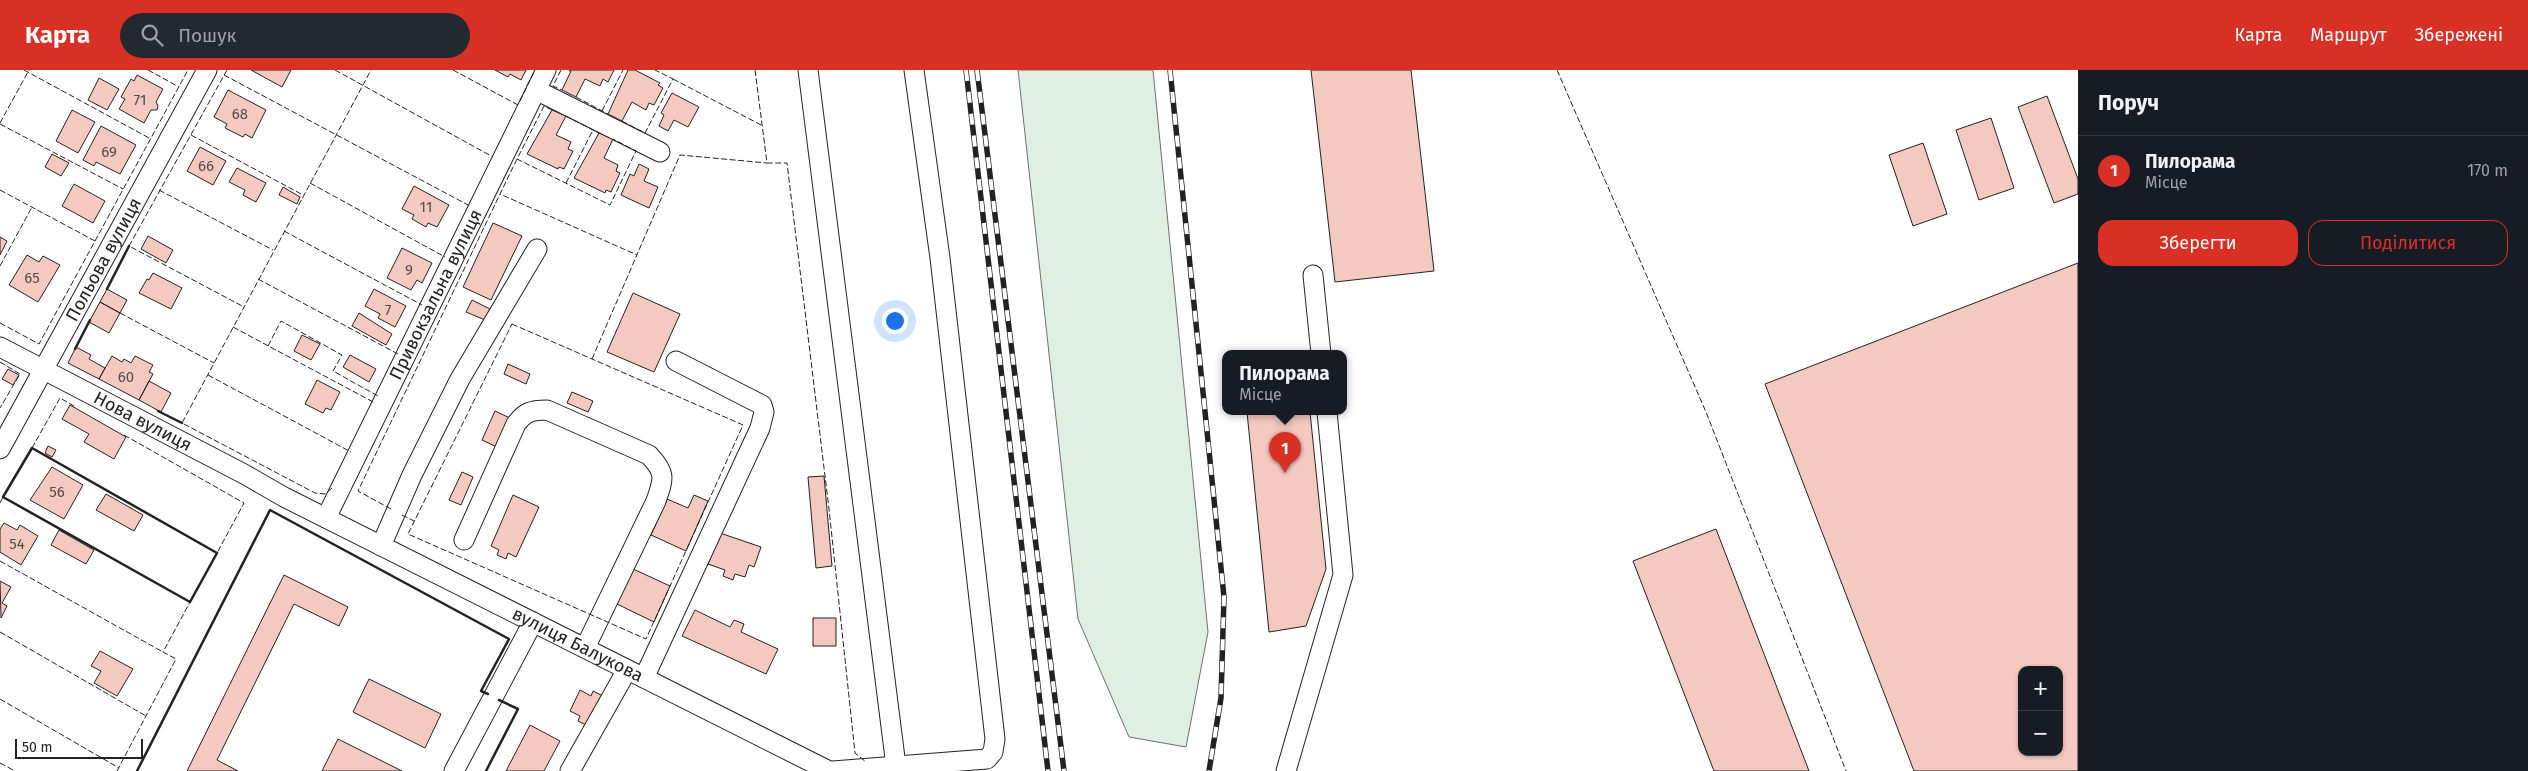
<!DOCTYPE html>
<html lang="uk">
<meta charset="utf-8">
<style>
:root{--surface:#171b24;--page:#242831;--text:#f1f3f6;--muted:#9ea1a6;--line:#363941;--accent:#d93025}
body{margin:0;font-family:"Fira Sans",sans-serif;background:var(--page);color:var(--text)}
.controls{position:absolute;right:15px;bottom:15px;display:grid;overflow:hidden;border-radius:10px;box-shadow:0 1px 4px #0004}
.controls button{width:45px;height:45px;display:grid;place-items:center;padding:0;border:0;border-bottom:1px solid var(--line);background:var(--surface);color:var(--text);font:25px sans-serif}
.scale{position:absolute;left:15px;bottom:12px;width:128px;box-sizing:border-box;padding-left:5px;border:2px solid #222;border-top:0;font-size:14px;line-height:18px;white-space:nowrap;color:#222;-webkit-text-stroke:4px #fff;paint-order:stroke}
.you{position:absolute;left:894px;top:250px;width:18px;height:18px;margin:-12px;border:4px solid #fff;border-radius:50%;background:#1a73e8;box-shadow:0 0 0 8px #1a73e833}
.badge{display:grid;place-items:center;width:32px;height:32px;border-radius:50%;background:var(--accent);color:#fff;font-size:16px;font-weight:700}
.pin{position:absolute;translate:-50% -41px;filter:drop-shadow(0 1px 2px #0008)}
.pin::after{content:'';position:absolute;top:26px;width:18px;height:15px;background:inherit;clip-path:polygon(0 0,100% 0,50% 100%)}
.popup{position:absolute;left:1222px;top:280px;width:125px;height:65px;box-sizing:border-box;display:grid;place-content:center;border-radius:10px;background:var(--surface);filter:drop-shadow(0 1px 4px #0005);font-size:16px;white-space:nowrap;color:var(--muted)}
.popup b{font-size:19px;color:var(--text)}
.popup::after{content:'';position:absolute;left:50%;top:100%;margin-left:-10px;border:10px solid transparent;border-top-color:var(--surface)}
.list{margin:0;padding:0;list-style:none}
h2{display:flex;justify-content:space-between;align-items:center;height:65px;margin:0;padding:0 20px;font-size:21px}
h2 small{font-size:16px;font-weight:400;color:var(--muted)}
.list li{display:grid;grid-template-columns:32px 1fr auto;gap:15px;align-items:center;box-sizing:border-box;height:70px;padding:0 20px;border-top:1px solid var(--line)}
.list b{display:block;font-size:19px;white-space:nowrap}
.list p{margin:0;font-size:16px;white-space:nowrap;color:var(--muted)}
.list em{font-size:16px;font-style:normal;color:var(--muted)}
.actions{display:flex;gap:10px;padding:15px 20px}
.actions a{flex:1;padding:11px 0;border:1px solid var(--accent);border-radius:15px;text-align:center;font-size:18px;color:var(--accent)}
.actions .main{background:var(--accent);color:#fff}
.icon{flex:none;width:28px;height:28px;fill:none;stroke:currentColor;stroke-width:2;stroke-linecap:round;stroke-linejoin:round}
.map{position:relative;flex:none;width:2078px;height:701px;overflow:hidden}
header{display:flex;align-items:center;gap:30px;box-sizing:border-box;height:70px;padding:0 25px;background:var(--accent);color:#fff}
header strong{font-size:24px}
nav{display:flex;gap:28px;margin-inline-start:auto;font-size:18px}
.search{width:350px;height:45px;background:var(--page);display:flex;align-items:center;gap:12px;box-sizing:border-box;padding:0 18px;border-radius:28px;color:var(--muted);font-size:19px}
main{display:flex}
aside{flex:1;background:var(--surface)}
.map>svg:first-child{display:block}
.green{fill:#e0efe3;stroke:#6f6f6f}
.building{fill:#f3c9c0;stroke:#222;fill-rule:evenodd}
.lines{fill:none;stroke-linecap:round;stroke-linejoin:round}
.minor-casing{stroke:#222;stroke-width:21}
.minor{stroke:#fff;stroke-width:19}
.rail-casing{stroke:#222;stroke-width:5.5}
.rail{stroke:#fff;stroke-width:4;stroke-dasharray:11;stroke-linecap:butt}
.fence{stroke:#222;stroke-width:1;stroke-dasharray:6 2.5;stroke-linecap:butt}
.wall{stroke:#222;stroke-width:2.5}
.labels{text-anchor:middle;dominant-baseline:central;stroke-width:4;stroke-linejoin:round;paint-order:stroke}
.number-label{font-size:15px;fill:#564c4a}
.street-label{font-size:18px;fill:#222;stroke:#fff}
</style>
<header>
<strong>Карта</strong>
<div class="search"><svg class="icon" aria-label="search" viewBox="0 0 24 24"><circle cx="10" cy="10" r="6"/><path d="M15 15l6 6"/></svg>Пошук</div>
<nav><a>Карта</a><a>Маршрут</a><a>Збережені</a></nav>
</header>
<main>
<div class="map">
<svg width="2078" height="701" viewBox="0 0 2078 701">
<rect width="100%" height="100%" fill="#fff"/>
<path class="green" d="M1018 0H1153L1208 562 1186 677 1129 667 1078 549Z"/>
<path class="building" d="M251 0H291L282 17Z
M495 0H526L521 10 510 4 508 7Z
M569 0H614L608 12 603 9 600 16 585 9 576 27 562 20 571 1Z
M628 0H635L660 13 658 15 663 18 654 35 649 33 646 40 632 32 622 51 608 44Z
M1311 0H1411L1434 201 1335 212Z
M137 5 163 19 156 32 158 36 157 40H151L144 53 119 39 125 29 121 27 131 9 134 11Z
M99 8 119 19 107 40 88 30Z
M228 20 266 40 252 68 245 64 243 67 225 58 227 54 214 47Z
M672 23 699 37 688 57 674 50 668 61 659 56 664 45 661 43Z
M2047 26 2078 109V124L2054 133 2018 37Z
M72 40 95 52 78 83 56 71Z
M552 40 566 46 556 65 571 72 568 79 573 81 564 99 559 97 558 99 527 84Z
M1991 48 2014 118 1979 130 1956 60Z
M101 56 136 75 120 104 96 92 94 96 83 90Z
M599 63 613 69 604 88 618 95 616 101 620 103 611 122 606 120 605 123 574 108Z
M1923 73 1947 144 1913 156 1889 85Z
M200 77 226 91 213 115 187 101Z
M52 84 69 93 61 106 45 97Z
M639 94 649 99 644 111 658 117 649 138 621 125 630 104 634 106Z
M237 98 266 113 256 132 243 125 245 120 229 112Z
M74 114 105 131 93 153 62 136Z
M414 116 449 135 437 157 428 153 426 157 412 149 414 145 402 139Z
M283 117 300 127 297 134 279 125Z
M493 153 522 166 491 230 463 217Z
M148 166 173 180 166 193 141 179Z
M0 167 7 171 0 185Z
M402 178 432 193 422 213 417 210 411 220 387 208Z
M27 185 39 192 43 186 60 195 38 232 9 215Z
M2078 193V701H1914L1765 314ZM2022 600H2059V682H2022Z
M153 203 182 218 171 239 139 223 147 209 149 210Z
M107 219 127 230 120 243 100 232Z
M374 219 406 236 395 257 378 248 380 244 365 236Z
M633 223 680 244 654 302 607 282Z
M472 230 490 239 485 250 466 242Z
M100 232 120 243 109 263 89 252Z
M359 243 392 264 386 275 352 256Z
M302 265 320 274 311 290 294 281Z
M76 277 91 285 89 289 105 298 99 309 68 293Z
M350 285 376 299 369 312 343 297Z
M112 286 122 292 124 289 131 293 135 286 153 295 149 302 153 304 139 330 99 309Z
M508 294 530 304 526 314 504 304Z
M8 299 19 305 13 315 2 309Z
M317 310 340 322 331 340 326 338 323 343 305 334Z
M149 311 171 323 161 342 139 330Z
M572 322 593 331 588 342 567 333Z
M70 335 126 367 114 389 84 372 89 364 62 349Z
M495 341 512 349 499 378 482 370Z
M1247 342H1310L1326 499 1306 556 1269 562Z
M48 376 56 380 52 387 45 383Z
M52 397 83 415 64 449 30 430Z
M462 402 473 407 461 435 449 430Z
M824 406 832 496 816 498 808 407Z
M106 424 143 445 134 461 96 440Z
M513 425 539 437 516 487 508 483 506 489 497 485 499 480 491 476Z
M694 425 708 431 686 481 651 465 667 429 688 438Z
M4 453 17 460 20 455 38 466 21 495 0 482V459Z
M1716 459 1809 701H1714L1633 491Z
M59 460 94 480 86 494 51 475Z
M720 463 761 477 754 497 749 495 745 507 735 504 733 510 723 506 725 500 708 494Z
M633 499 670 516 654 552 617 534Z
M284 505 348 537 339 556 294 534 217 690 238 701H187Z
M0 511 11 517 2 533 7 536 1 548Z
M695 540 730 557 734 550 744 554 741 562 778 579 766 604 682 566Z
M813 548H836V576H813Z
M100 581 133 599 117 626 94 613 101 601 91 596Z
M369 609 441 644 425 678 353 642Z
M580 620 591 626 593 621 605 627 590 657 578 651 580 646 570 641Z
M530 655 560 671 544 701H506Z
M338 669 402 701H322Z"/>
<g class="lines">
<defs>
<g id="minor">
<path d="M808 0 896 696"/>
<path d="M536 20 660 82"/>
<path d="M1313 205 1321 284"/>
<path id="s1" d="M0 277 244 404 284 427 829 701"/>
<path id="s2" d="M0 379 207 0"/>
<path id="s3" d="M326 448 546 0"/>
<path d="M464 470 516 354C525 342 531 340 547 340L649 385C666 403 664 408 656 431L585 578"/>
<path d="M381 476 412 405 460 309 537 179"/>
<path d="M644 608 760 358 764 342 762 335 676 291"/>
<path d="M454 701 533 552"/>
<path d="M570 701 627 600"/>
<path d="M833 701 987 689 993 682 995 669 940 188 914 0"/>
<path d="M1286 701 1343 505 1327 342"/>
</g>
</defs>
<use href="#minor" class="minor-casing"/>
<use href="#minor" class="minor"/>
<defs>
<path id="rail" d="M966 0 1048 701
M977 0 1064 701
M1170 0 1224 527 1221 628 1209 701"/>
</defs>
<use href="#rail" class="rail-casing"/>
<use href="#rail" class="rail"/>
<path class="fence" d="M24 0 151 69
M148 0 179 17
M227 0 129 176 244 237
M335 0 493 87
M453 0 518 35
M561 0 553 16 562 20
M755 0 767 93H787L829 439 855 683 866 692
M1557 0 1706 342 1846 701
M224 5 470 136
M673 9 763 56
M576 27 608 44
M520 31 535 0
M552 40 544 36 517 89 610 135 636 81 613 69
M602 41 623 0
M566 46 599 63
M622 51 645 63 673 9 655 0
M0 53 29 0
M0 54 123 119
M191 65 303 125
M517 89 500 124 637 185
M310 113 445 187
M566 113 593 60
M0 120 95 171
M159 120 273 180
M284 161 422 235
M0 196 32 137
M258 209 398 284
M120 243 214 293
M0 253 39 274 188 0
M512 254 743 355 646 569 408 464Z
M233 257 375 333
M268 276 281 251 342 285 333 301 378 326
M592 289 680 85 767 93
M0 292 20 304 0 338
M208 305 351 382
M124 365 244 433 217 483
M32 378 60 328 74 336
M332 418 325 424 315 423 182 353 371 0
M0 433 3 427
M391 439 358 421 500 124
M402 445 414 451
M0 491 163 582
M0 562 146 646
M0 629 119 698
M0 693 15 701
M117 701 176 589 163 582 190 532"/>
<path class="wall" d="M107 219 129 176
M75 279 90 250
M158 341 182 353
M32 378 217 483 190 532 3 427Z
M137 701 270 440 509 569 481 621 488 624
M486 701 518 639 499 630"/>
</g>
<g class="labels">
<g class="number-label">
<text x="140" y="30">71</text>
<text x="240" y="44">68</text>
<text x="109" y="82">69</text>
<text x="206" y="96">66</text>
<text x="426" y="137">11</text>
<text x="409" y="200">9</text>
<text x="32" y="208">65</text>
<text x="388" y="240">7</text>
<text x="126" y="307">60</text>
<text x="57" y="422">56</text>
<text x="17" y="474">54</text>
</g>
<g class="street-label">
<text stroke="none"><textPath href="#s2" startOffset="216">Польова вулиця</textPath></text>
<text stroke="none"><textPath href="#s3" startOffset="249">Привокзальна вулиця</textPath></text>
<text stroke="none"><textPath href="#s1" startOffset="161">Нова вулиця</textPath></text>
<text stroke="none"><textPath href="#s1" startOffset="650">вулиця Балукова</textPath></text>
</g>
</g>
</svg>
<div class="controls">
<button>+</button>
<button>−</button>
</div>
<div class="scale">50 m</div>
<div class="you"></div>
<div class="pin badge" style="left:1285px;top:403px">1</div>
<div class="popup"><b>Пилорама</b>Місце</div>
</div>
<aside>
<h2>Поруч<small></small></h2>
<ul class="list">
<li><span class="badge">1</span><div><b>Пилорама</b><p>Місце</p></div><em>170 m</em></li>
</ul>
<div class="actions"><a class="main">Зберегти</a><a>Поділитися</a></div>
</aside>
</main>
